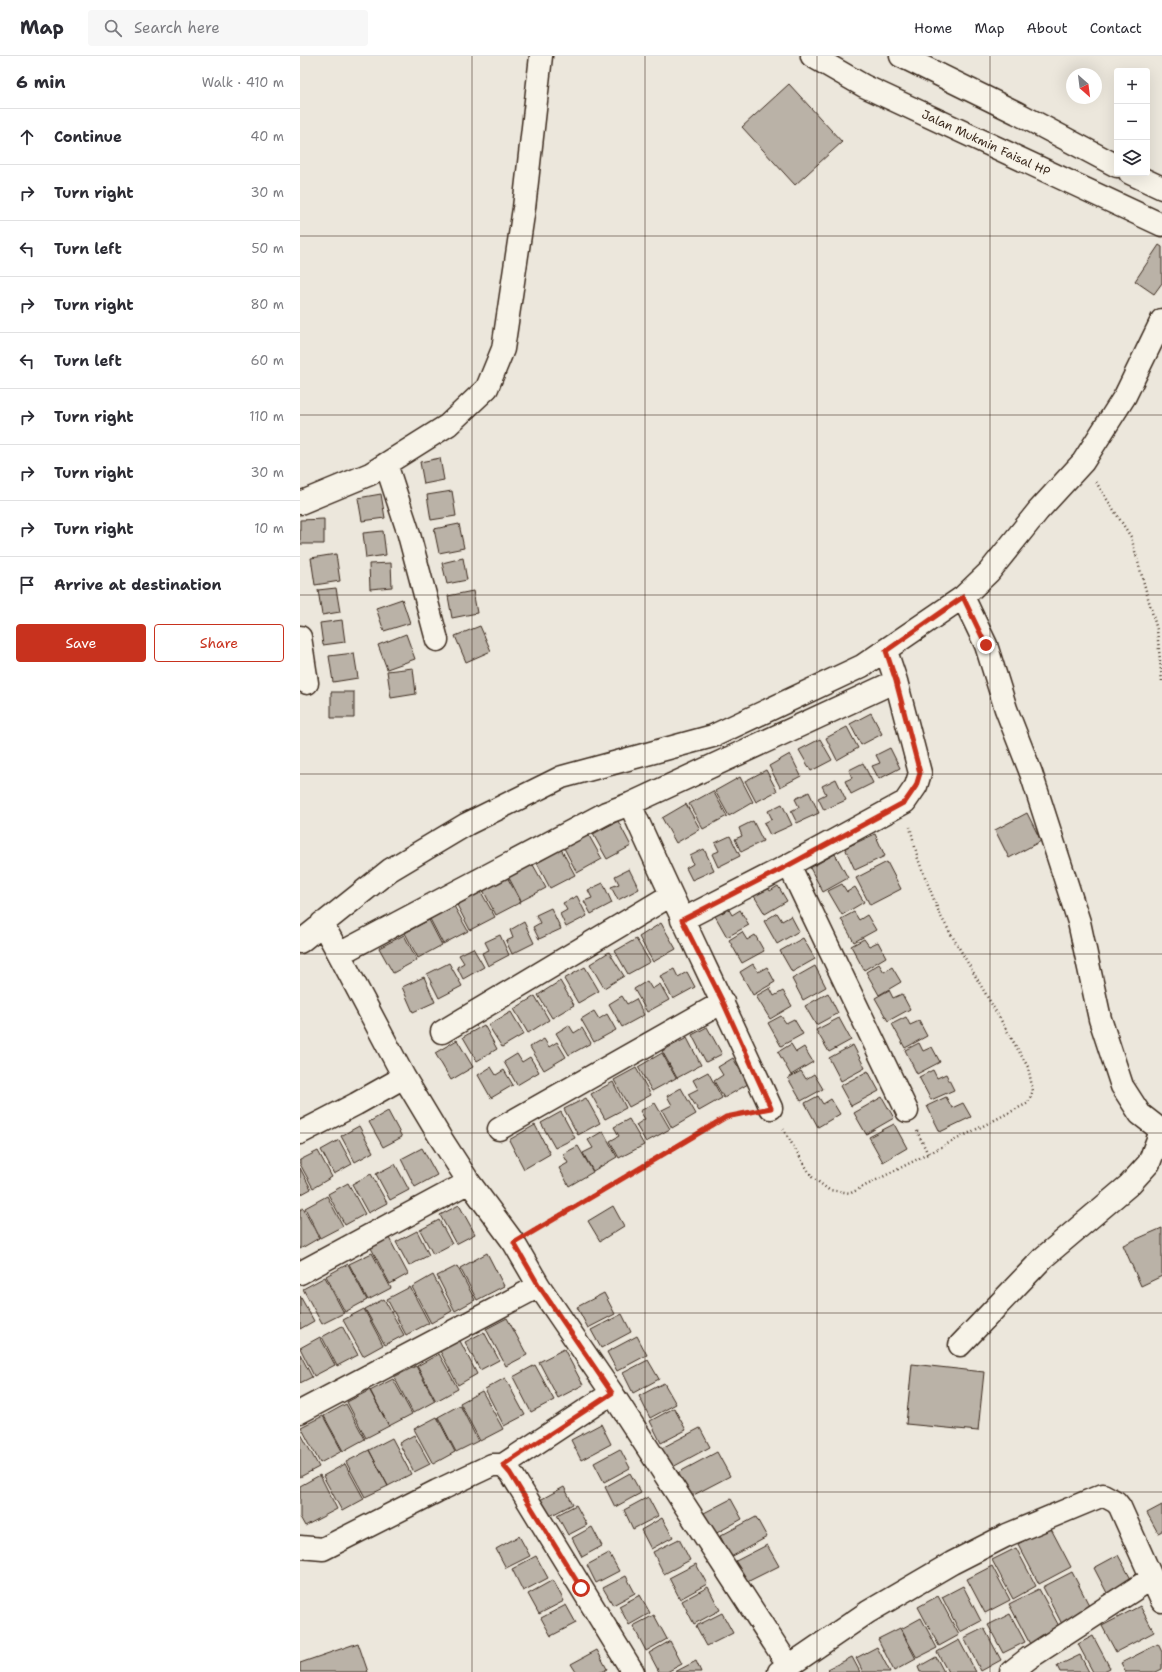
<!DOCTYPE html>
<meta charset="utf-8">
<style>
:root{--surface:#fff;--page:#f7f7f7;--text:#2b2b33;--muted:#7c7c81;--line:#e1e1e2;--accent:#c8321e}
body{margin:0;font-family:"Shantell Sans",sans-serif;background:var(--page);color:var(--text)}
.controls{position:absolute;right:12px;top:12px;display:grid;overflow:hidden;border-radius:4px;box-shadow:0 4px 16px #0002}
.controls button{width:36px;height:36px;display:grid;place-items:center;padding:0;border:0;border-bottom:1px solid var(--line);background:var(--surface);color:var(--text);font:20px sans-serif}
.compass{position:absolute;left:766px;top:12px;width:36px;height:36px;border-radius:50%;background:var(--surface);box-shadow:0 4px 16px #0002;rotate:152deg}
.stop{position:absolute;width:12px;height:12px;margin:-9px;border:3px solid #c8321e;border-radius:50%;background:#fff}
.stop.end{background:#c8321e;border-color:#fff;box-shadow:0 1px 4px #0008}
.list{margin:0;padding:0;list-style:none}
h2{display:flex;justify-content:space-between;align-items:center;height:52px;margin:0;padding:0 16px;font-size:17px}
h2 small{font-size:13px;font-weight:400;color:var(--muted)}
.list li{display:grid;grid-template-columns:26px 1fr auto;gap:12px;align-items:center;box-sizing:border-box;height:56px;padding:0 16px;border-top:1px solid var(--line)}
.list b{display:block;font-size:15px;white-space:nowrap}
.list em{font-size:13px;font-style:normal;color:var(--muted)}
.actions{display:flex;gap:8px;padding:12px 16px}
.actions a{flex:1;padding:9px 0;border:1px solid var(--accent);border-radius:4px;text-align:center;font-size:14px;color:var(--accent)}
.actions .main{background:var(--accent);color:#fff}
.icon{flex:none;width:22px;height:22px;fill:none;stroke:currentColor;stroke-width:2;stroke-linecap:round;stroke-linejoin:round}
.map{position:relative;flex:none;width:862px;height:1616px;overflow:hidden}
header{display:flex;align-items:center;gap:24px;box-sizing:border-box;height:56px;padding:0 20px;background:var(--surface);border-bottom:1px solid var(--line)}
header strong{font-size:19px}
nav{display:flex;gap:22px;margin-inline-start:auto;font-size:14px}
.search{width:280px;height:36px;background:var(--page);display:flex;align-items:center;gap:10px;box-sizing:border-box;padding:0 14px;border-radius:4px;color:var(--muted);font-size:15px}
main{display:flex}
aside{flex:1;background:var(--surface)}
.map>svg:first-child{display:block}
.building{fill:#bab2a7;stroke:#3b2a1e}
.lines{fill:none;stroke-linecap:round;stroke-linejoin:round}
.minor-casing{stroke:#3b2a1e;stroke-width:25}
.path{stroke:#3b2a1e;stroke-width:2.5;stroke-dasharray:1 3;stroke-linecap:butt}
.minor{stroke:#f7f3e8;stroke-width:22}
.route{stroke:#c8321e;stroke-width:5}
.grid{fill:none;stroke:#3b2a1e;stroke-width:1;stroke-opacity:0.55}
.labels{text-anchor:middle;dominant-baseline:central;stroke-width:3;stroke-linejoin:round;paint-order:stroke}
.street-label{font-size:12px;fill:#3b2a1e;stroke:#f7f3e8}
</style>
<header>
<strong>Map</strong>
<div class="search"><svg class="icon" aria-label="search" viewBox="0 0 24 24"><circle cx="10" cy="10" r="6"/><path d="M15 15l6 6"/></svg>Search here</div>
<nav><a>Home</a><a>Map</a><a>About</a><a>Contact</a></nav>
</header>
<main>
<aside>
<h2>6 min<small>Walk · 410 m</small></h2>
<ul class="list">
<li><svg class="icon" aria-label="ahead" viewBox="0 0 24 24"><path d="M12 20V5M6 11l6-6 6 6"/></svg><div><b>Continue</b></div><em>40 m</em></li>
<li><svg class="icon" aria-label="right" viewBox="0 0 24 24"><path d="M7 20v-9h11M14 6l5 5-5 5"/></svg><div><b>Turn right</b></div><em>30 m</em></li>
<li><svg class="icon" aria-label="left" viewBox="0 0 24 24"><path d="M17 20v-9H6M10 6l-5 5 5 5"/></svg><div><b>Turn left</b></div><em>50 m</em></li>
<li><svg class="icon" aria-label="right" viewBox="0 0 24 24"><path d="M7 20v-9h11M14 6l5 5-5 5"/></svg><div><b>Turn right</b></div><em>80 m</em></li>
<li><svg class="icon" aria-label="left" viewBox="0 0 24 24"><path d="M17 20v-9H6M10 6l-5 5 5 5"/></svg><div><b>Turn left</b></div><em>60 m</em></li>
<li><svg class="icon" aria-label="right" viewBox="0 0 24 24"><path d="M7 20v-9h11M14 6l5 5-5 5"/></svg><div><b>Turn right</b></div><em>110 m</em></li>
<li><svg class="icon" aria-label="right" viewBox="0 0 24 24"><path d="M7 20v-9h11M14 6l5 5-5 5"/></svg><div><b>Turn right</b></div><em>30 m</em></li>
<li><svg class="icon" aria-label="right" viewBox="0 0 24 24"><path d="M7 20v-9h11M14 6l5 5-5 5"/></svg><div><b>Turn right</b></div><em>10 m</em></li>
<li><svg class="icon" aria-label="arrive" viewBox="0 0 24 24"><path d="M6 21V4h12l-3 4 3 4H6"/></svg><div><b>Arrive at destination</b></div></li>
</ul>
<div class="actions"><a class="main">Save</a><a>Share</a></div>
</aside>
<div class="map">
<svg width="862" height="1616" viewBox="0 0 862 1616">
<rect width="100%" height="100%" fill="#ece7dc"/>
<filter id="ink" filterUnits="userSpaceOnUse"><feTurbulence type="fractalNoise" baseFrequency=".025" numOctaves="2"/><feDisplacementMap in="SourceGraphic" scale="8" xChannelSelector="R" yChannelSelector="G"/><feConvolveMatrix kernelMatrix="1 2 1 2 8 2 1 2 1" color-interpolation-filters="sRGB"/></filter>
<g filter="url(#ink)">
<path class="building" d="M489 28 542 86 495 129 442 71Z
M859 189 862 191V227L854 238 835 225Z
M140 402 144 424 124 428 120 406Z
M152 435 156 460 131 464 127 439Z
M81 438 85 462 62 465 58 442Z
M24 463V488H0V464Z
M159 468 164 492 139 497 134 473Z
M83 475 86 499 66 502 63 477Z
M36 498 40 525 15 529 11 502Z
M163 502 167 524 147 528 142 507Z
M91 507 92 531 70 533 69 508Z
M36 532 40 556 22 559 18 534Z
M173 535 177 557 152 562 148 540Z
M102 543 110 567 84 575 76 552Z
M42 564 45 586 23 589 20 567Z
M180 570 191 595 166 606 155 580Z
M106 578 115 603 87 613 78 589Z
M54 597 58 622 33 626 29 600Z
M113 612 116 638 91 642 87 615Z
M31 636H54V662H31Z
M571 657 582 678 561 689 550 668Z
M547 671 558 692 537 704 526 682Z
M520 683 532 704 511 715 499 694Z
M590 692 600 712 579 723 572 710 580 707 576 699Z
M490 698 501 720 480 731 469 710Z
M563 707 573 727 551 738 545 725 552 722 549 714Z
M466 714 477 735 456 746 445 725Z
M440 721 453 746 429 760 415 735Z
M536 723 546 744 524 754 518 742 526 738 522 730Z
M413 735 427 760 403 773 389 748Z
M509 736 519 757 497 767 491 755 499 751 495 743Z
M386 748 400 773 376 787 362 762Z
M482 748 492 769 470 779 464 767 472 763 468 755Z
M727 757 741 785 709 802 695 774Z
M318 765 331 790 307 803 293 778Z
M453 765 463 785 441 796 435 783 442 780 439 772Z
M288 778 302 803 277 817 264 792Z
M575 778 585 800 555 814 545 792Z
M430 780 440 800 418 811 412 798 419 795 415 787Z
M261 793 275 819 250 832 237 807Z
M404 793 414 814 392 824 386 812 393 808 390 800Z
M535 798 548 822 523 836 510 812Z
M587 806 601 833 570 849 556 822Z
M232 807 246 832 221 845 208 820Z
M329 813 339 833 318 844 311 831 319 828 315 820Z
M207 821 221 846 196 859 183 834Z
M303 827 312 847 291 858 284 845 292 842 288 834Z
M465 827 470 835 478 830 487 845 465 858 451 835Z
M542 828 547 836 555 831 564 846 542 859 528 835Z
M181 836 195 861 170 874 157 849Z
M277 840 287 860 266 871 260 858 267 854 263 847Z
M154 850 168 875 143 888 130 863Z
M427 850 432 859 440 854 449 869 427 881 414 858Z
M251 852 261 873 239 883 233 871 240 867 236 859Z
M554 856 559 864 567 859 576 874 554 886 541 863Z
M477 857 482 865 491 860 499 875 477 888 464 865Z
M129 864 142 889 118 902 105 877Z
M224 866 234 887 212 898 206 885 213 882 210 874Z
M361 867 376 893 353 906 339 881Z
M442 876 447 884 455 879 464 895 442 907 429 884Z
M104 879 117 904 93 917 79 892Z
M200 879 209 899 188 910 182 897 189 894 185 886Z
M503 882 515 903 492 916 480 895Z
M336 883 350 906 328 918 315 895Z
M564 883 569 890 578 886 586 901 564 914 551 890Z
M173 892 184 911 163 923 157 911 164 907 159 899Z
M309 896 324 920 304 932 290 908Z
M149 907 162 930 139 942 127 918Z
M453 908 458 916 467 911 475 926 453 939 440 916Z
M579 908 584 916 592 911 601 926 579 939 566 916Z
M515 910 526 931 503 944 492 923Z
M285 911 299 935 278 947 264 923Z
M374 913 378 921 387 916 395 931 373 943 360 920Z
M124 921 135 946 113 956 102 931Z
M260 925 274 949 252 962 238 939Z
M347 925 352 933 360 928 369 944 347 956 334 933Z
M470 932 474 940 483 935 492 950 470 963 456 940Z
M589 934 593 942 602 938 610 953 588 965 575 942Z
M528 937 538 957 516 969 505 950Z
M235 940 249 964 228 977 214 953Z
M322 940 327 948 336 943 344 959 322 971 309 948Z
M294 955 299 963 307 958 316 974 294 986 281 963Z
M211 956 224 978 202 991 188 969Z
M481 960 486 967 494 963 503 978 481 990 468 967Z
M606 961 610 969 619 965 627 980 605 992 592 968Z
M539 962 551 984 529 996 516 974Z
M184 969 197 993 177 1005 163 981Z
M269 969 274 977 282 972 291 987 269 999 256 977Z
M407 971 422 998 406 1006 392 979Z
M387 982 401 1009 377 1022 362 995Z
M244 983 249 991 257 986 266 1001 244 1014 230 991Z
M157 984 173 1011 151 1024 135 997Z
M619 987 623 995 632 991 640 1006 617 1018 605 994Z
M491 988 496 996 504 991 513 1006 491 1019 478 996Z
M553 989 565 1012 541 1025 529 1002Z
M362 997 376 1022 352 1035 338 1011Z
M217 998 222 1006 230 1001 239 1016 217 1029 204 1006Z
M433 1002 448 1028 424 1042 414 1025 423 1019 418 1011Z
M191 1011 196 1019 204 1014 213 1029 191 1042 178 1019Z
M336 1012 351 1039 329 1051 314 1024Z
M633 1014 637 1022 646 1018 654 1034 631 1044 619 1021Z
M501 1015 506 1023 514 1018 523 1033 501 1045 488 1022Z
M568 1015 579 1035 551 1050 540 1030Z
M408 1016 422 1042 399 1055 388 1038 398 1033 393 1024Z
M313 1026 326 1052 305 1063 291 1038Z
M381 1032 396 1058 372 1072 362 1054 372 1049 367 1040Z
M518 1040 523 1048 531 1043 540 1058 518 1071 505 1047Z
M582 1041 594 1062 566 1078 554 1057Z
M646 1041 652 1052 663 1047 671 1061 640 1076 627 1050Z
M286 1042 300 1067 278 1079 264 1053Z
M355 1047 370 1073 346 1086 336 1069 345 1063 340 1055Z
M88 1055 102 1081 83 1091 69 1066Z
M261 1056 275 1082 255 1092 241 1067Z
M329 1063 344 1089 319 1102 310 1085 319 1080 314 1071Z
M594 1068 607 1092 583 1106 569 1081Z
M235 1069 250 1098 224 1113 209 1084Z
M59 1070 73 1096 55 1106 41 1080Z
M303 1075 317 1101 293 1115 283 1097 293 1092 288 1084Z
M39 1084 52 1108 34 1118 21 1094Z
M278 1090 293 1116 269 1130 259 1112 268 1107 263 1098Z
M122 1092 137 1119 115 1131 101 1103Z
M18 1095 32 1121 13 1132 0 1108V1104Z
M95 1108 109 1134 90 1144 76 1118Z
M0 1112 11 1133 0 1139Z
M71 1118 87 1147 68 1157 52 1128Z
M48 1127 65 1158 45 1169 28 1138Z
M27 1140 43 1170 20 1182 5 1152Z
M159 1149 175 1178 156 1188 140 1159Z
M313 1150 324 1170 300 1185 288 1165Z
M3 1152 19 1182 0 1193V1154Z
M139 1164 152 1188 133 1198 120 1174Z
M862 1172V1220L841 1230 823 1189Z
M117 1175 129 1199 109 1210 96 1186Z
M89 1182 108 1218 90 1228 71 1192Z
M72 1197 91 1232 68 1244 49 1208Z
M187 1197 204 1230 177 1244 160 1212Z
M48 1208 67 1244 45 1256 26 1220Z
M157 1210 175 1244 155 1255 137 1220Z
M133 1219 152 1255 131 1267 112 1231Z
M25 1221 44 1257 22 1268 3 1233Z
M110 1231 129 1267 106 1279 87 1243Z
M304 1237 315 1258 288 1272 277 1251Z
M0 1240 14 1265 0 1273Z
M84 1243 104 1279 85 1289 65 1253Z
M64 1253 83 1289 63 1300 43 1264Z
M322 1258 331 1276 301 1292 291 1274Z
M207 1262 227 1299 206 1310 186 1273Z
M42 1270 58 1299 37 1310 22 1281Z
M184 1276 199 1304 180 1314 165 1286Z
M337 1280 347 1299 317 1315 307 1296Z
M20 1281 35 1309 14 1320 0 1292Z
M159 1283 177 1318 158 1329 139 1293Z
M264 1293 283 1329 258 1342 239 1306Z
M0 1298 12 1321 0 1327Z
M139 1298 158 1333 136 1345 117 1310Z
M348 1304 359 1323 333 1337 323 1317Z
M612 1308 684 1316 678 1375 606 1368Z
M235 1309 254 1344 231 1356 213 1321Z
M116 1310 135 1345 113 1357 94 1321Z
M205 1322 225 1359 204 1370 185 1333Z
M93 1323 112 1358 89 1370 70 1335Z
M364 1327 376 1348 350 1362 339 1340Z
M70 1334 89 1370 66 1382 47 1346Z
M182 1335 203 1373 180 1385 160 1347Z
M46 1348 65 1383 43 1395 24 1360Z
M160 1349 178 1385 156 1396 138 1361Z
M374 1352 386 1374 361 1387 350 1365Z
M23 1360 42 1395 20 1407 1 1371Z
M137 1361 155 1396 133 1408 114 1373Z
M301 1368 311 1388 281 1404 271 1384Z
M400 1372 410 1391 369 1413 358 1394Z
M0 1376 19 1411 0 1421Z
M114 1379 130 1408 114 1416 99 1387Z
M92 1382 111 1418 88 1430 69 1394Z
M320 1393 330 1412 304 1426 294 1407Z
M69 1394 88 1430 65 1441 46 1406Z
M417 1396 430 1420 384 1444 372 1420Z
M45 1408 64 1443 42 1455 23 1420Z
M330 1417 341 1437 315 1451 305 1431Z
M20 1419 37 1453 5 1470 0 1461V1430Z
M264 1431 273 1448 248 1461 240 1444Z
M348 1441 358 1460 333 1473 324 1454Z
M431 1443 442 1463 413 1479 402 1458Z
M276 1449 287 1469 268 1479 257 1459Z
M862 1449V1475L858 1477 847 1457Z
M456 1461 467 1481 431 1501 420 1480Z
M362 1462 373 1481 351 1493 341 1474Z
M292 1471 302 1490 282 1501 272 1482Z
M750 1471 771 1511 739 1528 718 1488Z
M219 1480 230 1500 206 1512 196 1493Z
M379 1483 390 1504 364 1518 353 1496Z
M467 1489 479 1510 445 1527 434 1506Z
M716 1492 736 1530 713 1543 692 1504Z
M309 1497 319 1515 296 1527 287 1509Z
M818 1499 831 1523 807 1537 794 1512Z
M236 1500 248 1522 223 1535 212 1513Z
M396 1508 407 1528 380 1543 369 1522Z
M692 1510 710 1544 685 1557 667 1523Z
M772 1516 792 1555 763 1570 743 1531Z
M326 1520 335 1537 313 1549 303 1532Z
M253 1524 264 1545 239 1558 228 1538Z
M663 1530 681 1565 660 1576 642 1541Z
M408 1531 420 1554 394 1568 382 1545Z
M739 1533 760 1572 730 1588 709 1548Z
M340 1539 350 1557 329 1569 319 1550Z
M638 1540 659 1579 639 1590 618 1551Z
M266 1549 276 1567 251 1580 241 1562Z
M840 1550 854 1576 816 1596 802 1570Z
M422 1557 433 1577 407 1590 396 1570Z
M710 1558 725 1586 703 1597 688 1569Z
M354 1559 367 1583 346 1595 333 1570Z
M621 1562 637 1592 617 1602 601 1573Z
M600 1572 616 1603 594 1615 578 1583Z
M684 1572 701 1604 681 1615 664 1582Z
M793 1580 810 1612 802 1616H793L778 1588Z
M659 1584 676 1616H648L637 1596Z
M370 1585 382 1608 367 1616H359L349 1597Z
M58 1587 68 1616H0V1607Z
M858 1588 862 1596V1613L856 1616H826L821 1607Z
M577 1591 590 1616H563L556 1602Z
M297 1594 307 1613 302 1616H276L271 1608Z
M780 1599 789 1616H760L757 1610Z
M552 1601 560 1616H529L528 1613Z
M636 1601 644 1616H620L618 1611Z
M396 1605 401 1616H375Z"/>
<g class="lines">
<defs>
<path id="minor" d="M512 0 564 30 862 169
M601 0 717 57 817 110
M830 117 862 132
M86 408 108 475 137 584
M0 447 70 418 148 369 187 332 203 293 224 152 241 0
M663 541 686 589 706 653 731 717 779 866 800 963 822 1030 840 1058 862 1075
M0 581 7 627
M330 748C375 850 425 950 471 1052
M489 809 607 1055
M382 864 489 809 605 746 616 730 620 717 596 625 586 595
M22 867 39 898 104 1021 140 1081 169 1126 214 1187 239 1230 312 1337 489 1610 479 1616
M0 886 90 814 167 768 262 721 413 680 562 610 663 541 689 516 738 455 783 406 825 340 862 264
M39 898 306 757 330 748 596 625
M142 976 371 839
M199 1073 423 946
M0 1077 56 1048 104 1021
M0 1217 169 1126
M660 1289 744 1201 829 1129 849 1107 861 1075
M0 1356 239 1230
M203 1409 312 1337
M0 1491 23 1493 137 1435 192 1409H203L211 1417 333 1616
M489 1610 568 1556 652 1507 707 1479 803 1439 816 1446 820 1451 862 1545
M711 1616 729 1602 852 1522"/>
</defs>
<use href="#minor" class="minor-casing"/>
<path class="path" d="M796 426 831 481 857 574 862 625
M483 1073 512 1121 529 1134 551 1137 728 1047 733 1035 728 1011 640 859 618 803 610 771
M617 1075 628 1098
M233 1175 426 1061 446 1057"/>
<use href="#minor" class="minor"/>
</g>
</g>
<g class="lines" filter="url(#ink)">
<path class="route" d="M281 1532 210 1417 203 1409 312 1337 239 1230 214 1187 426 1061 471 1052 423 946 382 864 489 809 605 746 616 730 620 717 596 625 586 595 663 541 686 589"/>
</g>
<path class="grid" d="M172 0V1616M345 0V1616M517 0V1616M690 0V1616M0 180H862M0 359H862M0 539H862M0 718H862M0 898H862M0 1077H862M0 1257H862M0 1436H862"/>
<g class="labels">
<g class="street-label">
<text transform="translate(686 87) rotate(25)">Jalan Mukmin Faisal HP</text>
</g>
</g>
</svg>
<div class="controls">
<button>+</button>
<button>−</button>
<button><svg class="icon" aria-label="layers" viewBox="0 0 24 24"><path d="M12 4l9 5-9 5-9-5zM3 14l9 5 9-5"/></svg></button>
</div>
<svg class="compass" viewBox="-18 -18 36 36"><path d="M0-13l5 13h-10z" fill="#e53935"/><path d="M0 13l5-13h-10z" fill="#7c7c81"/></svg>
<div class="stop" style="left:281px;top:1532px"></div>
<div class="stop end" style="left:686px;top:589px"></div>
</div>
</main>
